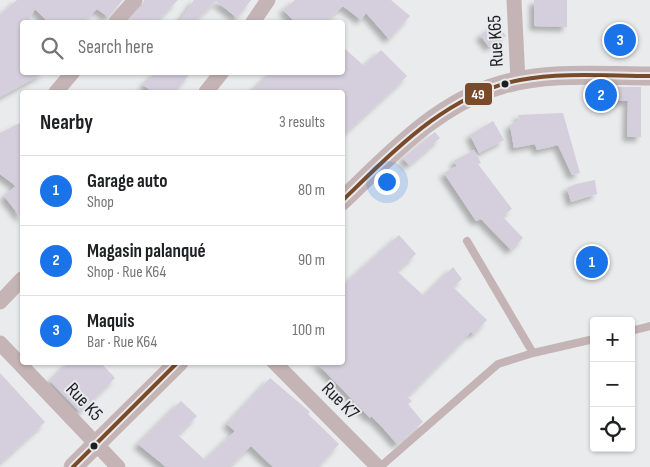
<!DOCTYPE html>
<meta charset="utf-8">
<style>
:root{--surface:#fff;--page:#f2f2f2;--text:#202124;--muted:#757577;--line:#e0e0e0;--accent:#1a73e8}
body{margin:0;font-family:"Sofia Sans Condensed",sans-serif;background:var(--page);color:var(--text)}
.controls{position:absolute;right:15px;bottom:15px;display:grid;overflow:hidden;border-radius:5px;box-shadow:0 1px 4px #0004}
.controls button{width:45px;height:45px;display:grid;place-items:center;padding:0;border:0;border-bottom:1px solid var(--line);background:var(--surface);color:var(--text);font:25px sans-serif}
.you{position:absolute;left:386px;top:181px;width:18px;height:18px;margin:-12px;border:4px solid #fff;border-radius:50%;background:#1a73e8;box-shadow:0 0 0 8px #1a73e833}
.badge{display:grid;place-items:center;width:32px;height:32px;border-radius:50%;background:var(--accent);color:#fff;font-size:16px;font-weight:700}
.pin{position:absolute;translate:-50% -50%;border:2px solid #fff;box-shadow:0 1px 5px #0006}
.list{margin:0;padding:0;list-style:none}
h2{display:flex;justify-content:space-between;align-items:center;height:65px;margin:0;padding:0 20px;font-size:21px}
h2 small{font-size:16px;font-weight:400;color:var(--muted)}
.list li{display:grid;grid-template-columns:32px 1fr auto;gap:15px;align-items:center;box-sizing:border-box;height:70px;padding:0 20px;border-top:1px solid var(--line)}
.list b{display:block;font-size:19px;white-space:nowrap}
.list p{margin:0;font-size:16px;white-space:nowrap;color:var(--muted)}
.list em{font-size:16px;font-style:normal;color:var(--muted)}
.icon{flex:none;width:28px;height:28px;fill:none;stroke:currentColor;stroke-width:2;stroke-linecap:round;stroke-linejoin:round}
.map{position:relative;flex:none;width:650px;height:467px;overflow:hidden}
.search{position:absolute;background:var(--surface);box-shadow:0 1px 4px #0004;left:20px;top:20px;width:325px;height:55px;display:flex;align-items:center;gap:12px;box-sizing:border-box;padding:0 18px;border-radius:5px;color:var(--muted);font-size:19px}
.panel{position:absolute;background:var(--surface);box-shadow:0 1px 4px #0004;left:20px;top:90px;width:325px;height:275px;border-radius:5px}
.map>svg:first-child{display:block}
.building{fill:#d5cedc;filter:url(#shadow)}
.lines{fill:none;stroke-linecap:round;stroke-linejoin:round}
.service{stroke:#c5b4b6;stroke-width:8}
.minor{stroke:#c5b4b6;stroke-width:15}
.tertiary{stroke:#c5b4b6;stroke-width:19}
.bus-1-casing{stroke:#e9eaed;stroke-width:8}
.bus-1{stroke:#7a4b2a;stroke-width:4}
.bus-dot{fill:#1d1e1f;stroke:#e9eaed;stroke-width:2}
.labels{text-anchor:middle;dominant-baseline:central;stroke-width:4;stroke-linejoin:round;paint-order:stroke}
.street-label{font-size:19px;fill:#1d1e1f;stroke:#e9eaed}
.line-badge{stroke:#e9eaed;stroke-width:2}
.badge-label{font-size:14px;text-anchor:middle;font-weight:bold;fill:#fff}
</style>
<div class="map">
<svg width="650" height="467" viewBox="0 0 650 467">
<defs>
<filter id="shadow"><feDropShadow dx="-4.5" dy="4.5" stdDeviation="2.5" flood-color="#0004"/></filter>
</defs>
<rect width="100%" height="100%" fill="#eaebec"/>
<path class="building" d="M17 0H123L108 17 97 9 83 22H48L35 9 28 22H22V72H46L0 97V15Z
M144 0H178L156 22H128L142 6Z
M194 0H251L237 18 216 1 194 22H179Z
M295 0H391L410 16 389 39 366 13 361 20 343 6 325 22H295L283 10Z
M534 0H567V27L534 26Z
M497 24 506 36 489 47 480 35Z
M342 46 364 66 381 50 407 76 342 136V92H251L271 72H342Z
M156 72H191L175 92H153L143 85Z
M607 87H641V137H627L628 101 607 100Z
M563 113 580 173 572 175 558 145 537 150 535 144 514 148 510 125 519 120 518 115Z
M493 121 504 140 479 153 470 135Z
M22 122V219L4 196 16 186 0 174V133Z
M435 132 440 138 409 165 403 158Z
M474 150 481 163 478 164 512 209 502 216 523 238 511 250 481 219 476 221 444 173 457 166 454 161Z
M595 180 597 194 571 202 567 188 576 184Z
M399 235 416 254 397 271 424 296 453 267 462 279 453 287 487 320 474 334 471 332 407 397 412 401 408 404 423 422 397 444 383 428 371 416 370 418 316 362H342V286Z
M69 362H100L115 378 80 412 50 381Z
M0 373 45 422 0 463Z
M270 378 310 412 308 414 339 444 318 467H273L251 446 229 467H166L138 444 181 401 197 416 178 435 205 460 235 431 227 424Z"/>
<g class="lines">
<path class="service" d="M467 241 533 353
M631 331 650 326
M380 467 498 364 533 353 594 339"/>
<path class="minor" d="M514 0 518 81
M116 22 135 0
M253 22 268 0
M56 92 73 72
M206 92 222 72
M0 302 22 279
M0 343 118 467
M274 362 378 467"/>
<path class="tertiary" d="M342 201C389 156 437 103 501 85 548 71 602 76 650 76
M73 467 179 362"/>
<defs>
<path id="bus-1" d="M342 201C394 151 447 94 520 80 563 72 607 76 650 76
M73 467 178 362"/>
</defs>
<use href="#bus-1" class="bus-1-casing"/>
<use href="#bus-1" class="bus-1"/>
</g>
<g class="bus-dot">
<circle cx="505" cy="84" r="4.5"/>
<circle cx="94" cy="446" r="4.5"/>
</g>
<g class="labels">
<g class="street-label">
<text transform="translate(496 41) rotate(-93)">Rue K65</text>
<text transform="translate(340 401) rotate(45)">Rue K7</text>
<text transform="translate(84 402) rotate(47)">Rue K5</text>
</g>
</g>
<rect class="line-badge" x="464" y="82" width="29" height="24" rx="5" fill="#7a4b2a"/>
<g class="badge-label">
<text x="478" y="99">49</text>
</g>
</svg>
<div class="controls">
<button>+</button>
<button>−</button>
<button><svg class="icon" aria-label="locate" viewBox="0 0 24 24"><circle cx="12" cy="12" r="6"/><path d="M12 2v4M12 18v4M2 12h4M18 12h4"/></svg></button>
</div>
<div class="you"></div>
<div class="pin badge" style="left:592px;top:262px">1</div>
<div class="pin badge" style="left:601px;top:95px">2</div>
<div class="pin badge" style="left:620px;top:40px">3</div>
<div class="search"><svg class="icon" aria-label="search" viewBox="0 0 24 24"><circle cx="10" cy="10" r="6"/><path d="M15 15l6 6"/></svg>Search here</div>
<section class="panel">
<h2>Nearby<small>3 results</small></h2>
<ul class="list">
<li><span class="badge">1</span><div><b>Garage auto</b><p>Shop</p></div><em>80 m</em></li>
<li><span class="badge">2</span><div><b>Magasin palanqué</b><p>Shop · Rue K64</p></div><em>90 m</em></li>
<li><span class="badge">3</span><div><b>Maquis</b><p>Bar · Rue K64</p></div><em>100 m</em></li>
</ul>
</section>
</div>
